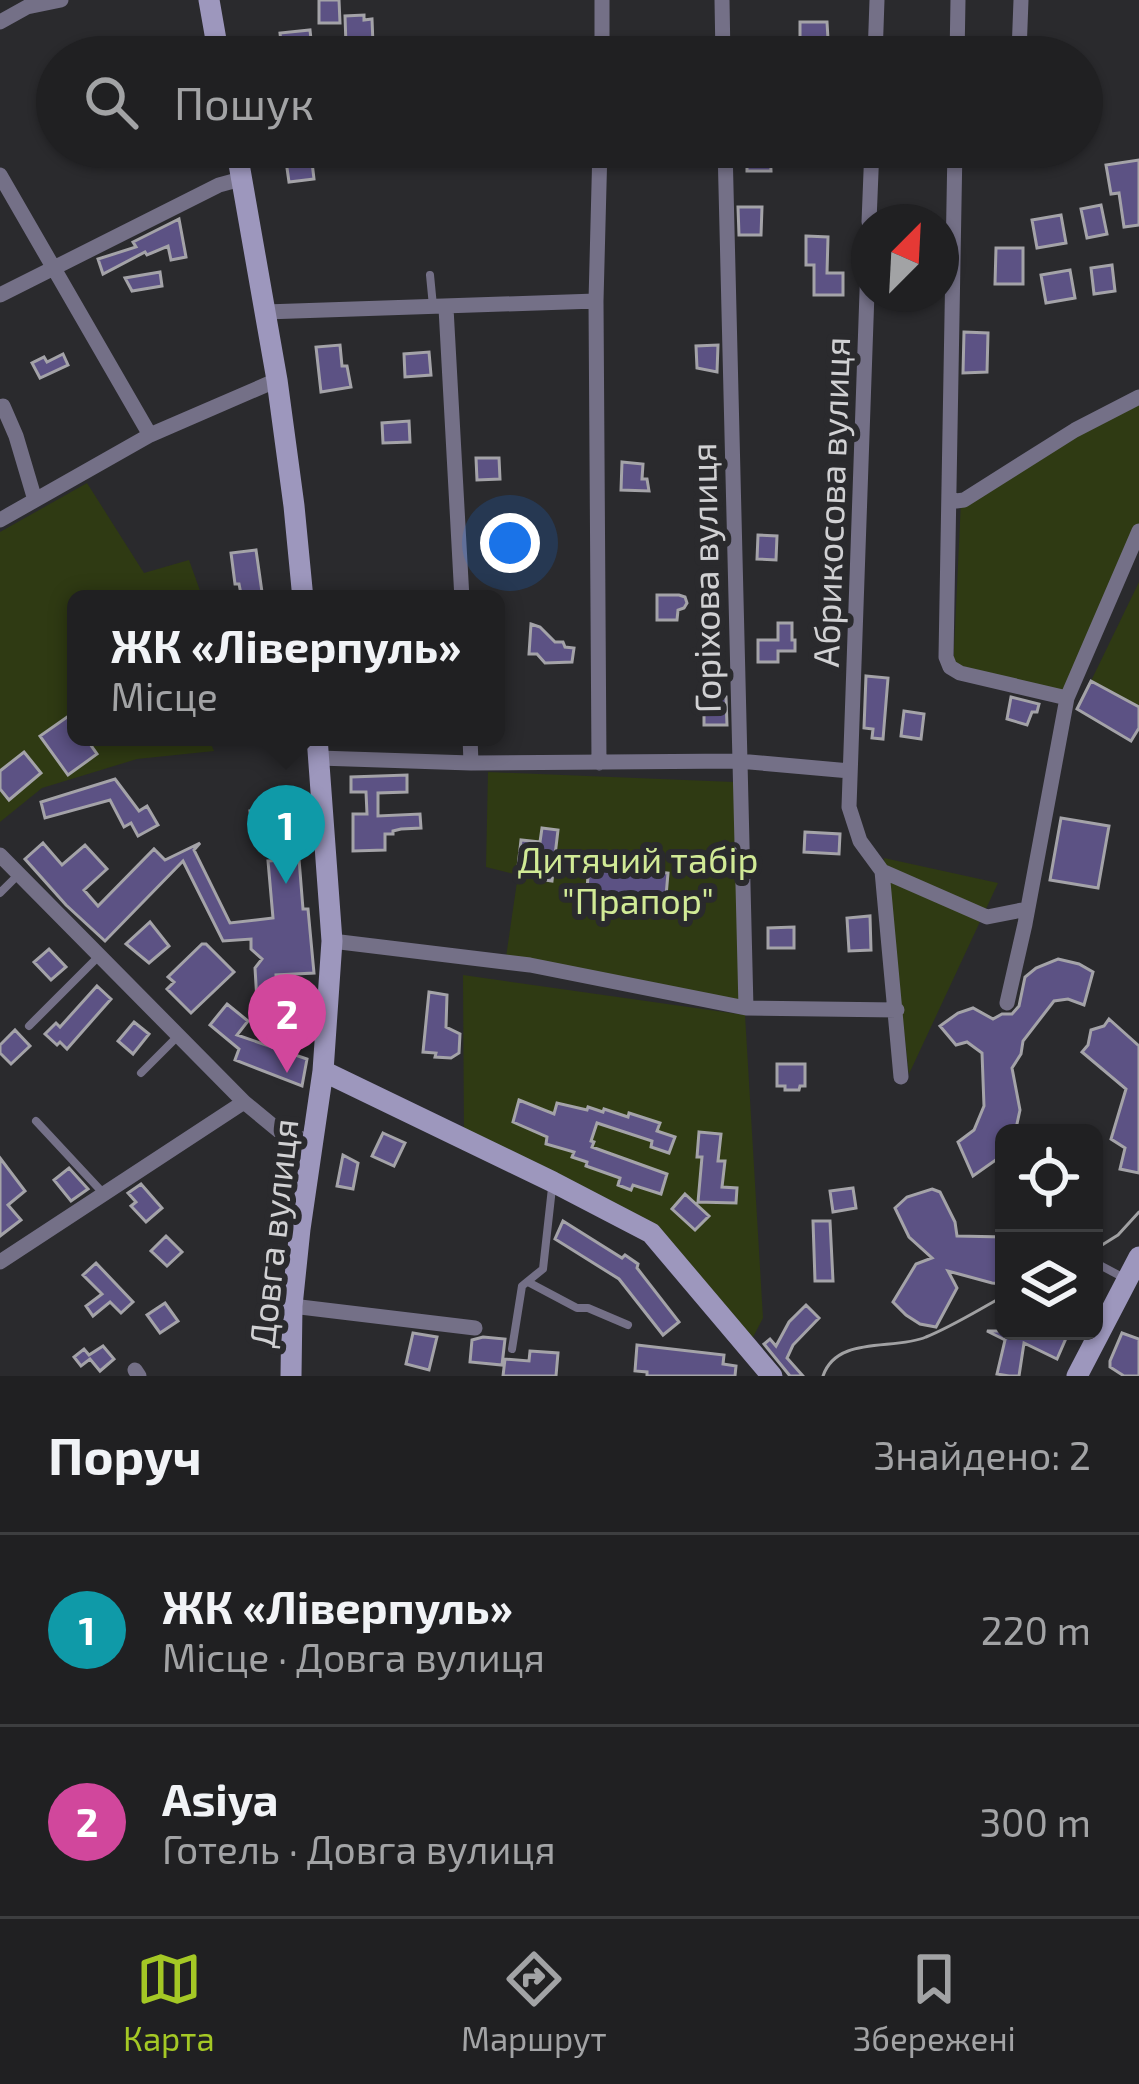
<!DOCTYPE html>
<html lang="uk">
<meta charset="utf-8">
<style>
:root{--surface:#202022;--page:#28282a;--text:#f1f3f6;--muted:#a2a3a5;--line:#3d3e40;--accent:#a4c825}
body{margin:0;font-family:"Exo 2",sans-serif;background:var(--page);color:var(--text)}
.controls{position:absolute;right:36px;bottom:36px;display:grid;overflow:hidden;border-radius:18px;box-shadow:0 3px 9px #0004}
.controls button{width:108px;height:108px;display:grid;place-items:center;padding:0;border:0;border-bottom:3px solid var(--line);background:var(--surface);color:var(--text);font:60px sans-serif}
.compass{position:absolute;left:851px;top:204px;width:108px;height:108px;border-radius:50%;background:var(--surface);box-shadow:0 3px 9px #0004;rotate:24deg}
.you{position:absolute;left:510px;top:543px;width:42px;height:42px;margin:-30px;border:9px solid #fff;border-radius:50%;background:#1a73e8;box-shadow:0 0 0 18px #1a73e833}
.badge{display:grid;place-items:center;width:78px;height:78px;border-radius:50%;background:var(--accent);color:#fff;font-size:39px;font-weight:700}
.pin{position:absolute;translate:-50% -99px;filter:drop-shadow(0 3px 6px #0008)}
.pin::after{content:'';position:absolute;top:63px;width:42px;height:36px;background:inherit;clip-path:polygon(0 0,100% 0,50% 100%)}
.popup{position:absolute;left:67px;top:590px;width:438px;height:156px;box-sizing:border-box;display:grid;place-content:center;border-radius:18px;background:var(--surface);filter:drop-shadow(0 3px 9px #0005);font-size:39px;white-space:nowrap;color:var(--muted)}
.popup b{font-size:45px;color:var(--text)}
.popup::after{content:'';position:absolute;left:50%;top:100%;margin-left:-24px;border:24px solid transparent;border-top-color:var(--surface)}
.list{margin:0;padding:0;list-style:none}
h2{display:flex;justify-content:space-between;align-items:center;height:156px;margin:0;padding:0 48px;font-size:51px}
h2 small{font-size:39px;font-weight:400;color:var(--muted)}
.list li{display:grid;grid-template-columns:78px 1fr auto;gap:36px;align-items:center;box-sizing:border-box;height:192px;padding:0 48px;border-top:3px solid var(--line)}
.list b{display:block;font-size:45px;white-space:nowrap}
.list p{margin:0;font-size:39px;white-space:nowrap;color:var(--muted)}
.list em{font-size:39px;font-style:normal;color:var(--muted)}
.icon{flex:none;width:66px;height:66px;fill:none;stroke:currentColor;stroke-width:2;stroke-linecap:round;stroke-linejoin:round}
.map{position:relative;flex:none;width:1139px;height:1376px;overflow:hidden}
.search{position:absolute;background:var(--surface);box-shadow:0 3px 9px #0004;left:36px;right:36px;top:36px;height:132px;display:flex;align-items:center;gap:30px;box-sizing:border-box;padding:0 42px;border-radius:66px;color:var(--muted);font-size:45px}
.sheet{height:540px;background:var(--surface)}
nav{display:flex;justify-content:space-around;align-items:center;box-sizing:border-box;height:168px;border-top:3px solid var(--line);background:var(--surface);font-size:33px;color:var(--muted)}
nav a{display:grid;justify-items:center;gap:6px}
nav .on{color:var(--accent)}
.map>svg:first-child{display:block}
.green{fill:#2f3a13}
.building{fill:#5c5284;stroke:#a4a3a8;stroke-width:3}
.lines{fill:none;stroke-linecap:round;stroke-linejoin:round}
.lane{stroke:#747087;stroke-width:8}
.street{stroke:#747087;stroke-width:15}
.secondary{stroke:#9d97bd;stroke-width:21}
.tram{stroke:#a1a1a3;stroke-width:3}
.labels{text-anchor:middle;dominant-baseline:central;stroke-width:12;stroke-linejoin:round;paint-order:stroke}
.street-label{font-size:36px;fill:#d1d1d3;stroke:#2a2a2d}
.park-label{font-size:36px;fill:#d1ea96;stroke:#2a2a2d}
</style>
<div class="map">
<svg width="1139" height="1376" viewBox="0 0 1139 1376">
<rect width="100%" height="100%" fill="#2a2a2d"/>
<path class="green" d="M1139 398V523L1066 692 953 671 961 501Z
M87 483 144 573 189 560 203 599H76V737H208L214 751 137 759 42 788 0 822V532Z
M1139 582V707L1091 681Z
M488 772 734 782 742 1003 506 957 518 875 486 867Z
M884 858 998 883 909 1074Z
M463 975 745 1015 763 1318 750 1343 655 1229 464 1135Z"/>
<path class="building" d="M319 0H339L340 23H319Z
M364 15V20L372 19 373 44 346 45 345 16Z
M800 22H827L828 39H820V52H800Z
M310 30 312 49 282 52 280 33Z
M735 38 765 39V55H735Z
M737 147H770L771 171H747V160H737Z
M304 152V155L311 154 314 179 289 182 285 154Z
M1139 160V225L1124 227 1119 193 1111 194 1106 165Z
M1101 205 1107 234 1087 238 1081 209Z
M738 207H762L761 235H739Z
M1061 215 1066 243 1037 248 1032 220Z
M179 219 186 257 171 260 168 246 147 255 145 252 103 274 98 259 136 247 133 242Z
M806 236 828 237 827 273H843V295H814V265H806Z
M996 248H1023V284H995Z
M1112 265 1115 291 1094 294 1091 268Z
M1070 270 1075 298 1046 303 1041 275Z
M160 272 162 286 132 291 125 278Z
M964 332 988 333 987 372 963 373Z
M340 345 342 366H347L351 387 321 392 316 347Z
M718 345 717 372 697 368 696 346Z
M429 352 431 375 405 377 404 354Z
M63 354 68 365 40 378 32 363 44 357 47 362Z
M409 421 410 442 383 443 382 423Z
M476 458H499L500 479 477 480Z
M622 462 643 464 642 479H647L649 491 621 490Z
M758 535 777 536 776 560 757 559Z
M256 550 263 599H242L239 584H235L231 553Z
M657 595H679L685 597 687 603 684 608 678 610 677 620H657Z
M778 623H792V640H795V651H778V662H758V640H778Z
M531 624 540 627 555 642H563L565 647 574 648 572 662 545 663 537 654H529Z
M866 676 888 678 883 739 872 738 873 729 864 728Z
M1091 681 1139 707V728L1131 741 1077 709Z
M704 697H726L727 725H704Z
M1011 697 1039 704 1037 712H1032L1027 725 1007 719Z
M904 711 924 714 921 739 901 736Z
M70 715 76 723V737H85L97 754 68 775 40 736Z
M24 752 41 773 9 800 0 789V771Z
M407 775V792L378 793V816L420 814 421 828 401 829 393 831V834H385V850L353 851V814H367L366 792H351V777Z
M115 779 139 811 147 806 158 825 138 836 131 823 124 827 110 800 45 818 41 802Z
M279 809 282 836 253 838 250 811Z
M1061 818 1109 826 1098 888 1050 880Z
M542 828 558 830 552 881 538 879 539 870 518 867 521 840 540 842Z
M805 832 840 834 839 854 804 852Z
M43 843 62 865 85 845 107 869 84 890 98 906 154 849 165 860 200 843 194 850 230 923 273 918 268 861 299 859 303 909H308L314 973 276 975 277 1001H257L255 968 262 959 251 949V939L223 941 183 861 105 941 66 905 25 859Z
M589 865 668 873 665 908 586 900Z
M870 916 871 950 849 951 847 918Z
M150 922 169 946 149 963 126 944Z
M794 927V948H768V928Z
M202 944H206L234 972 191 1013 167 989 174 982 168 977Z
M49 949 66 967 51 980 34 962Z
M1058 959 1079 964 1093 972 1084 1005 1068 999 1054 1001 1023 1041 1021 1054 1012 1068 1020 1110 1015 1133H1004V1150L1000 1157 973 1176 958 1142 974 1130 984 1106 982 1053 967 1042 956 1045 940 1026 958 1013 973 1008 993 1019 1002 1014H1012L1019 1006 1025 977 1036 968Z
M97 986 111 999 67 1049 60 1042 57 1045 45 1034 56 1023 60 1027Z
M429 992 447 995 446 1027 460 1034 459 1053 451 1058 435 1057 436 1053 423 1052Z
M227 1004 248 1021 237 1035 307 1059 302 1086 235 1060 239 1049 210 1025Z
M1109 1019 1139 1046V1173L1120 1169 1125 1148 1111 1139 1126 1089 1082 1052 1088 1045 1091 1030 1104 1026Z
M134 1022 149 1034 133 1054 118 1041Z
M15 1030 30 1046 11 1064 0 1053V1045Z
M777 1064H805V1086H800L799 1090H785V1086H777Z
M519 1100 554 1114 557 1103 587 1110 588 1107 603 1112 604 1109 628 1117 629 1113 660 1123 657 1131 675 1137 669 1153 651 1147 652 1141 597 1123 591 1141 594 1142 592 1147 667 1174 661 1194 633 1185 631 1190 618 1185 620 1178 586 1166 587 1162 572 1157 574 1152 546 1144 547 1137 513 1122Z
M699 1132 721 1134 718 1161H725L722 1187 737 1188 736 1203 698 1202 702 1157H697Z
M383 1133 405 1143 394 1166 372 1156Z
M343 1155 358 1163 353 1189 337 1186Z
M0 1158 25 1191 8 1205 21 1220 0 1236Z
M69 1168 88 1189 71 1201 54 1180Z
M141 1184 162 1208 146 1222 131 1206 136 1202 128 1193Z
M853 1188 856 1208 833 1212 830 1191Z
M932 1189 940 1192 955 1222 957 1236 1004 1237V1284L992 1283 948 1271 957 1288 936 1327 920 1324 906 1315 893 1302 916 1264 932 1258 909 1237 895 1208 907 1197Z
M685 1194 709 1216 695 1230 672 1209Z
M563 1221 622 1258 625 1255 638 1264 637 1268 679 1322 663 1335 619 1279 555 1239Z
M813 1221H830L833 1281H815Z
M166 1236 182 1252 167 1266 151 1251Z
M96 1263 133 1302 121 1313 110 1302 93 1316 86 1306 102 1294 83 1275Z
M165 1303 178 1321 160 1333 147 1315Z
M806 1305 819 1318 793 1345 787 1358 803 1376H790L764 1344 770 1339 776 1346 789 1322Z
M987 1331H1056L1067 1336 1057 1359 1024 1343 1019 1376H1009L997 1374 1005 1340Z
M413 1333 437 1337 429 1370 406 1364Z
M1122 1333 1139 1339V1376H1124L1110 1367V1361Z
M483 1337 505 1339 502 1365 470 1362 472 1340Z
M637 1345 724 1355 723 1364 736 1366 735 1376H647V1372L635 1371Z
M103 1346 114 1359 100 1371 90 1359 81 1366 74 1357 84 1349 89 1355Z
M530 1351 558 1353 556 1376H503L505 1359 529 1361Z"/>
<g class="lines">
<path class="lane" d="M430 275 433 306
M0 893 19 874
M29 1026 98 957
M141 1073 177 1037
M36 1121 104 1194
M1094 1262 1126 1279
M528 1282 577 1308H588L628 1325
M512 1349 522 1286 543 1269 552 1188"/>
<path class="street" d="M722 0 723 57
M0 22 27 7 61 0
M1019 53 1021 0
M602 57V0
M875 57 877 0
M957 57 958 0
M725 147 746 1008
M955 147 946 657 950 667 960 673 1067 698
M0 175 150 435
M869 222 872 147
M869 235 849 807 860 841 882 871 987 917 1027 909
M0 295 219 185 241 179
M446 308 462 599
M265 312 596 301
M3 406 16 436 35 500
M950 498 956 501 964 500 1075 430 1139 397
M0 520 150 435 277 380
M470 737 471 763
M319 758 471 763 738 761 850 771
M599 763 596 301 600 147
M0 855 244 1102 284 1135 313 1141
M882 871 901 1077
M332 941 530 965 746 1008 897 1010
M1007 1003 1025 924 1067 698 1139 531
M0 1262 244 1102
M292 1306 475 1328
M135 1370 139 1376"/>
<path class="secondary" d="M209 0 219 57
M236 147 277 380 294 506 303 599
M323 1071 553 1182 651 1233 772 1376
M291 1376 292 1306 300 1229 323 1071 332 941 317 737
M1077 1376 1139 1257"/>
<path class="tram" d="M1094 1250 1118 1235 1139 1212
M823 1376C837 1335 894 1351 926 1337 953 1326 978 1310 1004 1296"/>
</g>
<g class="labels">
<g class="street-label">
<text transform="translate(830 502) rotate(-88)">Абрикосова вулиця</text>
<text transform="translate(704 578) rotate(-91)">Горіхова вулиця</text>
<text transform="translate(272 1233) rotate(-84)">Довга вулиця</text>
</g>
<g class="park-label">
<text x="638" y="858">Дитячий табір<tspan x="638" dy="41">"Прапор"</tspan></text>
</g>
</g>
</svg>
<div class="controls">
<button><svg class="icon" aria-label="locate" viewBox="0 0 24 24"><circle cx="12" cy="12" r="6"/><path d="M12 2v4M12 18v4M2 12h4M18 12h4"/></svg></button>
<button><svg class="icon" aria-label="layers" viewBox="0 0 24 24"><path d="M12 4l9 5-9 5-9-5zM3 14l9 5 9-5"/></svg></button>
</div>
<svg class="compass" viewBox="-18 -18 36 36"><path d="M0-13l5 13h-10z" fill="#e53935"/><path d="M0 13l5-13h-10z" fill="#a2a3a5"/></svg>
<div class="you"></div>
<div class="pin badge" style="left:286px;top:884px;background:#0f9aa8">1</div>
<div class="popup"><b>ЖК «Ліверпуль»</b>Місце</div>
<div class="pin badge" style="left:287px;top:1073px;background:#d1479c">2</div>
<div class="search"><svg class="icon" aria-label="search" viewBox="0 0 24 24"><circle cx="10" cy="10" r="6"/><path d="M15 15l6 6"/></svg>Пошук</div>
</div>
<section class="sheet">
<h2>Поруч<small>Знайдено: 2</small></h2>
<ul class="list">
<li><span class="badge" style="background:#0f9aa8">1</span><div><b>ЖК «Ліверпуль»</b><p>Місце · Довга вулиця</p></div><em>220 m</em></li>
<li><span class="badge" style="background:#d1479c">2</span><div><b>Asiya</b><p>Готель · Довга вулиця</p></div><em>300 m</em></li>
</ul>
</section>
<nav>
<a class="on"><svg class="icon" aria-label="map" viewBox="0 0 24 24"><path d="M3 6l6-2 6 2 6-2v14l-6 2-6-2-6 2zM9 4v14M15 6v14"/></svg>Карта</a>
<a><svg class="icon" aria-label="directions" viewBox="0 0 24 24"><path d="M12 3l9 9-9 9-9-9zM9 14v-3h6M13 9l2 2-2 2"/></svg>Маршрут</a>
<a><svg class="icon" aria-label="saved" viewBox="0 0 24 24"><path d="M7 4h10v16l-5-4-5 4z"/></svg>Збережені</a>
</nav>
